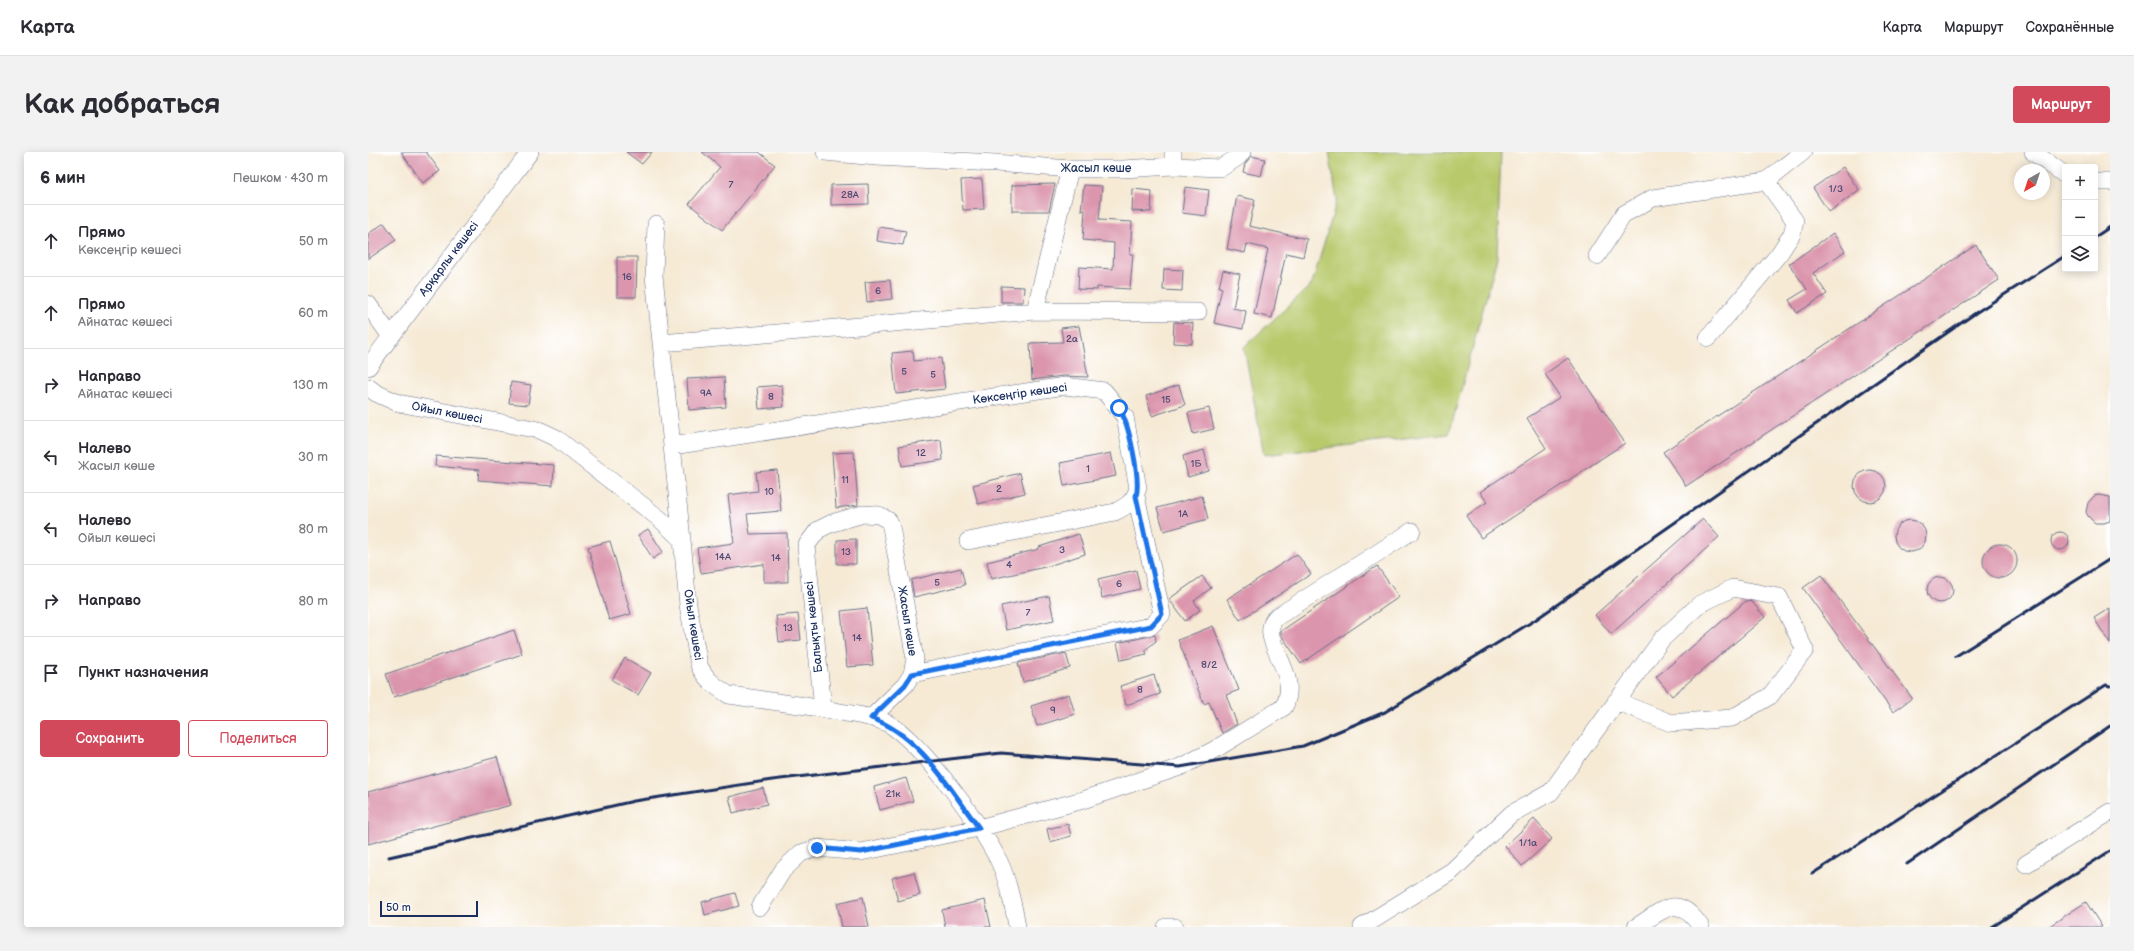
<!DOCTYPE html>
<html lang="ru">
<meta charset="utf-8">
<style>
:root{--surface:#fff;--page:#f2f2f3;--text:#2b2b33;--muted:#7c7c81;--line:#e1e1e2;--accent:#d1495b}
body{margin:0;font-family:"Balsamiq Sans",sans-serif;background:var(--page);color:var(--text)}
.controls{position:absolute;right:12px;top:12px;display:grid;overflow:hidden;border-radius:4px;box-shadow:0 2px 10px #0003}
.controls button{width:36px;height:36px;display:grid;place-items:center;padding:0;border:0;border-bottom:1px solid var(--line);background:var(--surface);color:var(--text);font:20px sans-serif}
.compass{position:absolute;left:1646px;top:12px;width:36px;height:36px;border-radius:50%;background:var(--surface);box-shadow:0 2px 10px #0003;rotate:219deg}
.scale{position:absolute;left:12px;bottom:10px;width:98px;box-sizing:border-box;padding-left:4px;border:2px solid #1b2f5e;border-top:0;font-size:11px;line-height:14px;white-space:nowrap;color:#1b2f5e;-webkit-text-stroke:3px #fff;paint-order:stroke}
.stop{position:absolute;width:12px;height:12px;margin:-9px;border:3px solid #1a73e8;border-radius:50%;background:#fff}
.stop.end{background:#1a73e8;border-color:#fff;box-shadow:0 1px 4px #0008}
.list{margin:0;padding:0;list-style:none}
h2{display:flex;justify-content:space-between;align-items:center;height:52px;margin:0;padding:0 16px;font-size:17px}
h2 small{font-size:13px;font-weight:400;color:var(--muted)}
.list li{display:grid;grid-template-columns:26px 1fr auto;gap:12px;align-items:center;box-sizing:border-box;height:72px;padding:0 16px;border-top:1px solid var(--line)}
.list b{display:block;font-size:15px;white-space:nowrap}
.list p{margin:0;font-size:13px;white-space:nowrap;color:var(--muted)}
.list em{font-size:13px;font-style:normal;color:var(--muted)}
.actions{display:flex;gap:8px;padding:12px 16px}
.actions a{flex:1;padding:9px 0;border:1px solid var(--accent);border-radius:4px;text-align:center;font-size:14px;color:var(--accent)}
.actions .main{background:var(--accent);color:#fff}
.icon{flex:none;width:22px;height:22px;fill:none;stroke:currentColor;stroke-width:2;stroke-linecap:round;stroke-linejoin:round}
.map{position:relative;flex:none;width:1742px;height:775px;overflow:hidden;border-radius:4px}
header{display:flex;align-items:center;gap:24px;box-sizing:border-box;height:56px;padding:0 20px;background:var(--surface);border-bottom:1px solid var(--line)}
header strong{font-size:19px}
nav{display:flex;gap:22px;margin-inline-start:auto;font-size:14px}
.intro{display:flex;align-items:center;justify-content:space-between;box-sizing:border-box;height:96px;padding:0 24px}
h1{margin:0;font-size:28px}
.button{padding:10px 18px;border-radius:4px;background:var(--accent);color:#fff;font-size:14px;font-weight:700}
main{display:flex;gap:24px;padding:0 24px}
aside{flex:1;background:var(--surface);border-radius:4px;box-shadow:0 2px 10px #0003}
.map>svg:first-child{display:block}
.green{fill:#b8c96c;stroke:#6a7c65}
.building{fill:#db96ad}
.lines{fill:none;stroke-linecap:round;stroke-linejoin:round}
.minor-casing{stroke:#687088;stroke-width:18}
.minor{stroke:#fff;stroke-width:17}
.rail{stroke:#1b2f5e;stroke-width:3}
.route{stroke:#1a73e8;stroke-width:5}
.labels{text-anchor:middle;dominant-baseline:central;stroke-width:4;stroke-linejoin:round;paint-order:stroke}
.number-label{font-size:10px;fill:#4b4972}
.street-label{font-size:12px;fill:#1b2f5e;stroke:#fff}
</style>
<header>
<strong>Карта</strong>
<nav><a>Карта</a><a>Маршрут</a><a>Сохранённые</a></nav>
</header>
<div class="intro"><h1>Как добраться</h1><a class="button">Маршрут</a></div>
<main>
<aside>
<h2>6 мин<small>Пешком · 430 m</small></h2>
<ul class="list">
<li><svg class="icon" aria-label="ahead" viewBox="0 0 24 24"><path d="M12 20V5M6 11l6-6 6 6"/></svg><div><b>Прямо</b><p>Көксеңгір көшесі</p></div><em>50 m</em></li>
<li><svg class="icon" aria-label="ahead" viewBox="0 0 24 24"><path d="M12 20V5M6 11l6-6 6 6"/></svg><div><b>Прямо</b><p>Айнатас көшесі</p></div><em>60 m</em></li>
<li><svg class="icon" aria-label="right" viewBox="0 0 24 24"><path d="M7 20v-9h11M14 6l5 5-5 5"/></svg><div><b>Направо</b><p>Айнатас көшесі</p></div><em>130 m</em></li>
<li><svg class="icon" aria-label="left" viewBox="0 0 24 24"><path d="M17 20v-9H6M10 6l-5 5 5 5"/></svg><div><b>Налево</b><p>Жасыл көше</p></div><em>30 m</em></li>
<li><svg class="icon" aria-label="left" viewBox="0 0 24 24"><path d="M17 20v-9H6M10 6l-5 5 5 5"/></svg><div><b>Налево</b><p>Ойыл көшесі</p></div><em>80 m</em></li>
<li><svg class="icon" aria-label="right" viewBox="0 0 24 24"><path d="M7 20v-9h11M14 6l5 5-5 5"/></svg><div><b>Направо</b></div><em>80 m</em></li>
<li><svg class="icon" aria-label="arrive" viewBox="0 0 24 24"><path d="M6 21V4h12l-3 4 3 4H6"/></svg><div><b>Пункт назначения</b></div></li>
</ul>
<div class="actions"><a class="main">Сохранить</a><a>Поделиться</a></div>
</aside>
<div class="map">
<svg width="1742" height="775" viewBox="0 0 1742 775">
<rect width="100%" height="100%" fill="#fff"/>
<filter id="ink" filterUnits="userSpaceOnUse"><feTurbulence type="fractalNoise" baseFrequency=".025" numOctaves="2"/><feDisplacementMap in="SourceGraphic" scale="8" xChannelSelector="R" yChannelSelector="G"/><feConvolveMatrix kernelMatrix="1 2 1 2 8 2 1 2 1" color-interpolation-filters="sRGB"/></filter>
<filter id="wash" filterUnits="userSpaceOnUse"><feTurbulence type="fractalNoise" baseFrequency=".012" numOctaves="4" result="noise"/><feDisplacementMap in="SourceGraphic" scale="16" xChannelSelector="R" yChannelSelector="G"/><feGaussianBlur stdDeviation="0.9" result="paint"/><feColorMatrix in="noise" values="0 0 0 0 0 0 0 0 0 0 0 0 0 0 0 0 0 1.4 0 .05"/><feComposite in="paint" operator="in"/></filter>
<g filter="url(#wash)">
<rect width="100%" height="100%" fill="#f6ead5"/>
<path class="green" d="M961 0H1133L1129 106 1081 282 896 303 876 195 944 132 969 48Z"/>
<g id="blocks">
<path class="building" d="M33 0H58L72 19 55 31Z
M258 0H284L274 12Z
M334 0H391L407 13 354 78 321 52 352 15Z
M883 4 897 7 893 24 875 20 877 12Z
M1475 15 1491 38 1461 60 1445 36Z
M614 27 616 57 595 58 593 28Z
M500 32 501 52 463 53V33Z
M687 32 681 59H644V33Z
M716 33 734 34 731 68 764 70 762 102H765L762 137 729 135V138L710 137 711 115 745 117 746 91 715 88 717 58H713Z
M817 35 841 38 838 64 814 61Z
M765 37 784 39 783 60 764 59Z
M869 44 887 48 881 74 939 87 935 105 918 101 904 166 886 162 900 97 879 92 877 101 859 97Z
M16 71 28 88 0 107V82Z
M511 75 538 79 535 93 509 89Z
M1465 81 1477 99 1445 121 1459 142 1429 161 1421 148 1439 137 1421 112Z
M1608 93 1631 128 1318 334 1295 300Z
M249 105H269L268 145H249Z
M796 117 815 118 814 139 795 138Z
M855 118 872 122 865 156 878 159 875 177 846 171 854 136 851 135Z
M522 128 524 147 499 150 497 130Z
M633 134 656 135 655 150H633Z
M806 170 825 171 824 192 805 191Z
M711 174 720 225 695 224 664 228 662 191 695 190 693 176Z
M545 199 546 209 573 206 577 237 528 242 524 201Z
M1200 206 1257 291 1113 386 1098 364 1119 350 1112 340 1178 296 1159 266 1192 245 1177 222Z
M356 225 358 255 321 258 319 227Z
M143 230 163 233 160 253 141 251Z
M414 233 416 255 391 257 389 235Z
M811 233 817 253 784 264 778 244Z
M841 256 846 277 825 282 820 261Z
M573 288 575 308 534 314 531 294Z
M836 298 841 319 820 325 815 304Z
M486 300 490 353 468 356 464 301Z
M743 301 748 324 696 334 692 311Z
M68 304 186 313 185 334 110 328 111 318 67 314Z
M409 318 413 359 379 362 382 382 419 381 420 430H396V412L333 421 329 396 366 391 360 343 390 339 388 320Z
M1486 334a16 16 0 1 1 32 0a16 16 0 1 1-32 0Z
M652 321 657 341 610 352 605 333Z
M1731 343 1742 345V369L1736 371H1727L1720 364 1718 360 1720 351 1726 344Z
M834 344 840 367 796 379 789 356Z
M1335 367 1351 385 1243 482 1227 463Z
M1526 384a16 16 0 1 1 32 0a16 16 0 1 1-32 0Z
M280 377 295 400 285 407 270 383Z
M1683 389a9 9 0 1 1 18 0a9 9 0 1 1-18 0Z
M711 382 717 402 677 415 623 427 619 410 671 397V395Z
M488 387V412H469V388Z
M242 389 263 462 241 468 220 395Z
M1615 409a17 17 0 1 1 34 0a17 17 0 1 1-34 0Z
M929 402 943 422 872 468 859 447Z
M1009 414 1031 445 933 512 913 483V479Z
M593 416 597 433 546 445 543 428Z
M768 418 772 437 734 446 730 427Z
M1453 423 1544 546 1525 560 1435 436Z
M834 424 843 436 826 449 832 458 817 469 801 447Z
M1559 438a13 13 0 1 1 26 0a13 13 0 1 1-26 0Z
M681 444 686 468 638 478 633 454Z
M1378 449 1384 450 1397 465 1304 544 1288 525Z
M499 456 505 513 479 515 473 459Z
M1742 456V492L1726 466Z
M430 462 433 488 411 490 408 464Z
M845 474 871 538 858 543 869 572 854 581 841 550 836 552 810 488Z
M146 478 154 502 26 545 18 522Z
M787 483 788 489 777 498 779 502 753 508 749 491Z
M698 501 702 516 655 530 650 511Z
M257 506 283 521 270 543 244 528Z
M786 523 792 542 758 553 752 534Z
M701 542 707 562 669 574 663 554Z
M129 605 143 653 0 692V640Z
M538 626 545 649 512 658 506 635Z
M395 636 399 652 365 661 361 645Z
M1166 667 1184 687 1154 714 1137 694Z
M700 672 703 684 682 690 679 677Z
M546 720 552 743 530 749 524 726Z
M367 741 371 754 337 763 334 750Z
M495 745 501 775H474L469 751Z
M617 748 623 775H577L574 758Z
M1718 750 1734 775H1680Z"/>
</g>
</g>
<g filter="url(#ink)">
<use href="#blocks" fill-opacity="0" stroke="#687088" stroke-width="1"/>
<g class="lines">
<defs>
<path id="minor" d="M457 0 508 5 628 11 702 17H755L805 14 853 16 870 5 874 0
M1665 0 1697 23
M805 14V0
M1727 30H1742
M288 72 286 124 314 388
M1229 104 1256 62 1285 46 1398 29 1435 0
M0 152 23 185
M667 159 702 17
M1340 186 1411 102 1424 82 1427 69 1398 29
M293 191 667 159 830 160
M0 215 162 0
M0 235 8 241 30 251 171 278 188 286 292 367 314 388 320 453 331 513C337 527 348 535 361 543 400 549 439 553 478 561 491 563 506 565 519 571 552 588 620 681 634 716 640 731 647 760 649 775
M304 294 697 234 736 239 757 265 770 336C766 350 759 354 747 360L600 389
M544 522 783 474 794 462 768 344
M455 556 438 394 450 378 464 371 495 362 511 363 521 369 523 375 547 507 544 522 537 533 503 566
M1658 712 1742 660
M392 755 415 718 433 701 449 696 493 700 611 676 715 648 812 615 846 598 916 555C934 519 889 490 907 466L1044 379
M798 775H807
M994 775 1084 719 1143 662 1183 640 1294 487 1332 452 1365 436 1411 445 1437 498 1402 544 1364 566 1303 571 1248 549
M1268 775C1297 757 1309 740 1333 775"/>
</defs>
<use href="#minor" class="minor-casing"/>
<use href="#minor" class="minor"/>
<path class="rail" d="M1727 85 1742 75
M1588 504 1742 407
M21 705 266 649 404 628 633 601 812 615 935 594 1017 560 1167 468 1609 160 1697 104
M1539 712 1742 574
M1444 722 1738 533 1742 534
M1624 775 1742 699"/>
</g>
</g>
<g class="lines" filter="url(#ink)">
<path class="route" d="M449 696 493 700 611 676C581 636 552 583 503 566L537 533 544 522 783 474 794 462 768 344C773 328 761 271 751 256"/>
</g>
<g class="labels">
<g class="number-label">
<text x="363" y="33">7</text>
<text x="1468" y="37">1/3</text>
<text x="482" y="43">28А</text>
<text x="259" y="125">16</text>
<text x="510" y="139">6</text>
<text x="704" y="187">2а</text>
<text x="536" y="220">5</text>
<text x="565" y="223">5</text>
<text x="338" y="241">9А</text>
<text x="403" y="245">8</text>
<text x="798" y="248">15</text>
<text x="553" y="301">12</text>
<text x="828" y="312">1Б</text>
<text x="720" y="317">1</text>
<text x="477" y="328">11</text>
<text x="631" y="337">2</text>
<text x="401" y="340">10</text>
<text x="815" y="362">1А</text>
<text x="694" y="398">3</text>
<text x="478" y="400">13</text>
<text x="355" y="405">14А</text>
<text x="408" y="406">14</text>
<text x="641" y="413">4</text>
<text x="569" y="431">5</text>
<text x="751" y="432">6</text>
<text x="660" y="461">7</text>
<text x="420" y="476">13</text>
<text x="489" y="486">14</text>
<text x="841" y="513">8/2</text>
<text x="772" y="538">8</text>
<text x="685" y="558">9</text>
<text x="525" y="642">21к</text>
<text x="1160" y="691">1/1а</text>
</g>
<g class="street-label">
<text x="728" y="16">Жасыл көше</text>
<text transform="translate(81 107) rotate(-53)">Арқарлы көшесі</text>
<text transform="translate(652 242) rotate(-8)">Көксеңгір көшесі</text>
<text transform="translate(79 261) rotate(11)">Ойыл көшесі</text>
<text transform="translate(539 469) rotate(81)">Жасыл көше</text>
<text transform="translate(325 473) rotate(81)">Ойыл көшесі</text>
<text transform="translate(446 475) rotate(-96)">Балықты көшесі</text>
</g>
</g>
</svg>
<div class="controls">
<button>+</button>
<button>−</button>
<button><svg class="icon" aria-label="layers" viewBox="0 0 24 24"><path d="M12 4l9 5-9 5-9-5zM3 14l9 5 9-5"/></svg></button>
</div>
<svg class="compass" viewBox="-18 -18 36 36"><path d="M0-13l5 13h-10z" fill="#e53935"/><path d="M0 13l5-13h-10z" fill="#7c7c81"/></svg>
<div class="scale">50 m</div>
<div class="stop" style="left:751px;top:256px"></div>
<div class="stop end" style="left:449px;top:696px"></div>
</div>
</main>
